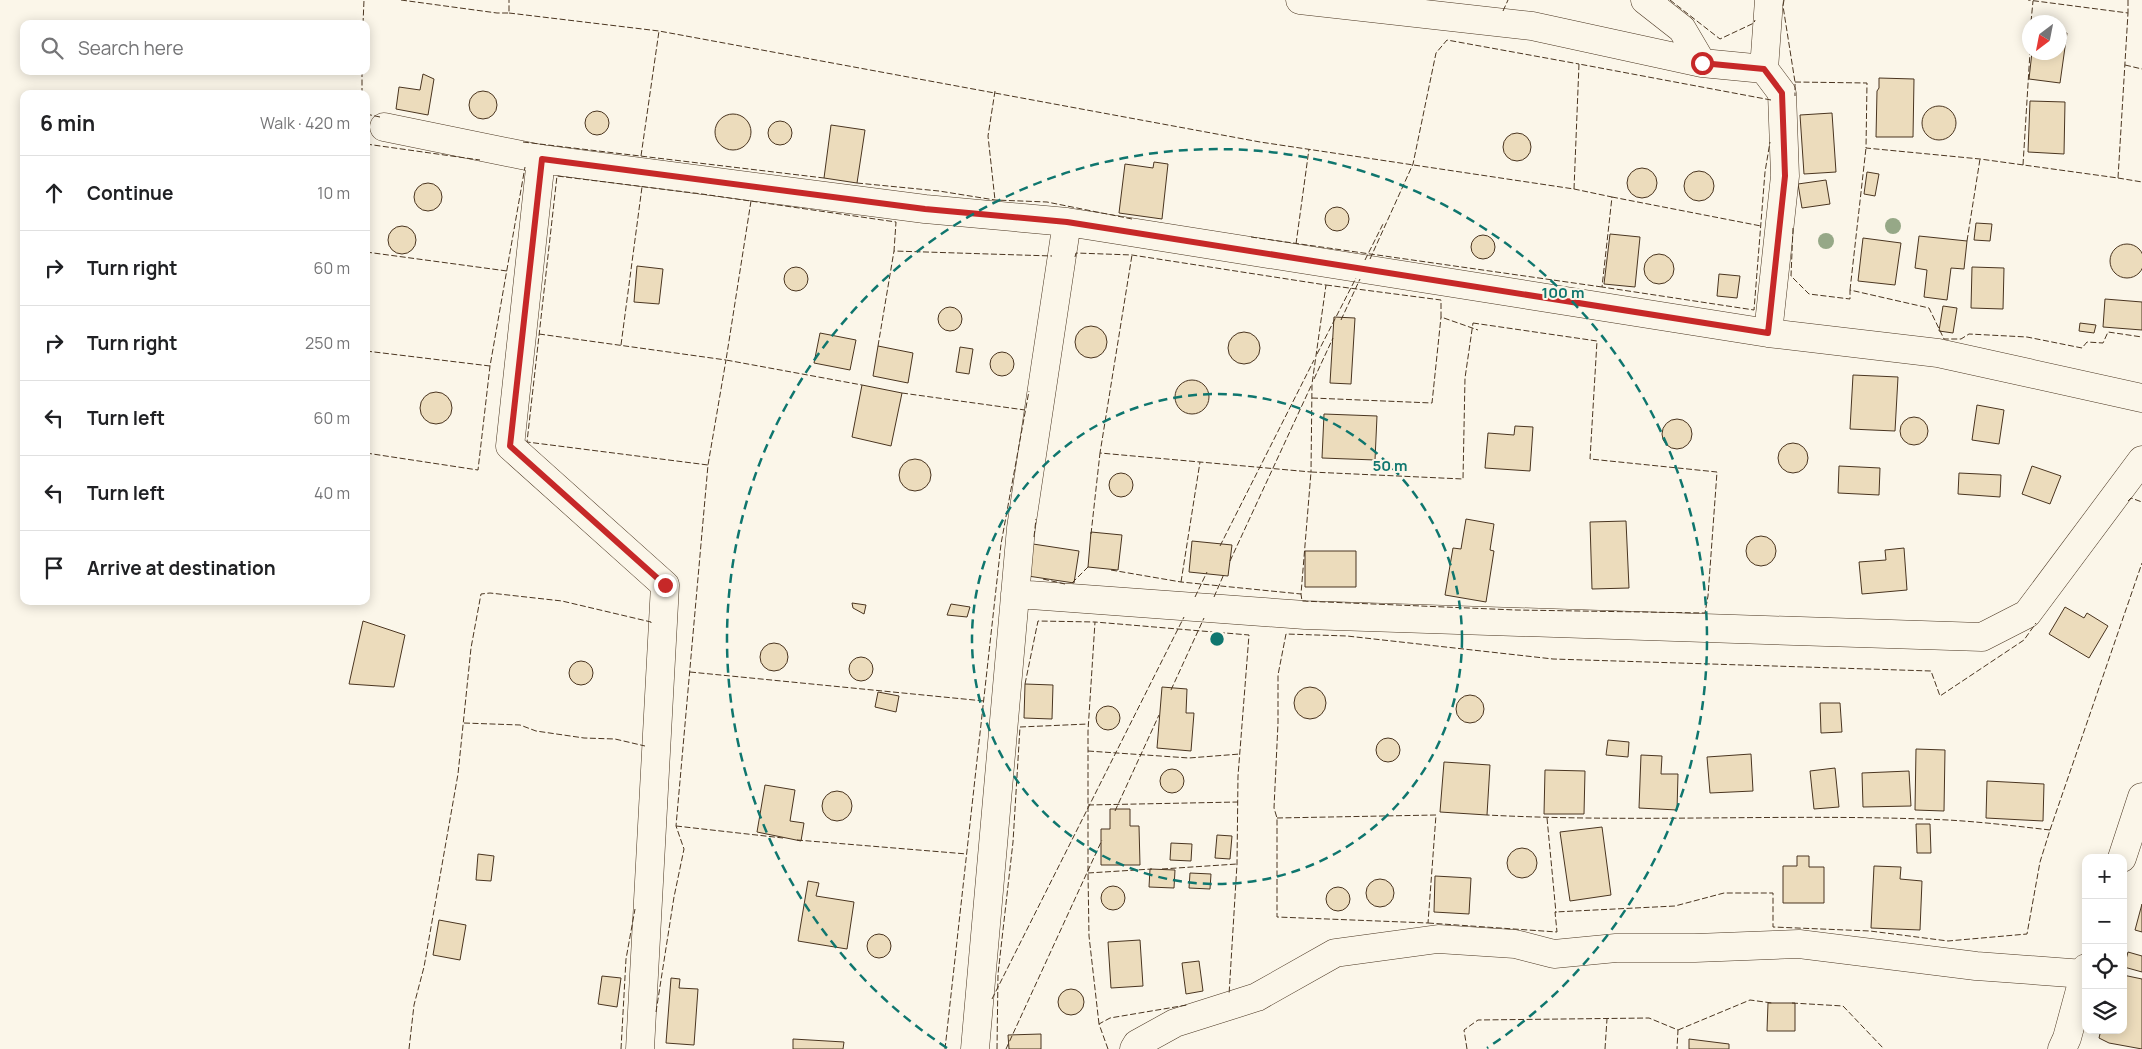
<!DOCTYPE html>
<meta charset="utf-8">
<style>
:root{--surface:#fff;--page:#f6f6f6;--text:#202124;--muted:#757577;--line:#e0e0e0}
body{margin:0;font-family:Manrope,sans-serif;background:var(--page);color:var(--text)}
.controls{position:absolute;right:15px;bottom:15px;display:grid;overflow:hidden;border-radius:10px;box-shadow:0 2px 12px #0003}
.controls button{width:45px;height:45px;display:grid;place-items:center;padding:0;border:0;border-bottom:1px solid var(--line);background:var(--surface);color:var(--text);font:25px sans-serif}
.compass{position:absolute;left:2022px;top:15px;width:45px;height:45px;border-radius:50%;background:var(--surface);box-shadow:0 2px 12px #0003;rotate:212deg}
.stop{position:absolute;width:15px;height:15px;margin:-11px;border:4px solid #c62828;border-radius:50%;background:#fff}
.stop.end{background:#c62828;border-color:#fff;box-shadow:0 1px 5px #0008}
.list{margin:0;padding:0;list-style:none}
h2{display:flex;justify-content:space-between;align-items:center;height:65px;margin:0;padding:0 20px;font-size:21px}
h2 small{font-size:16px;font-weight:400;color:var(--muted)}
.list li{display:grid;grid-template-columns:32px 1fr auto;gap:15px;align-items:center;box-sizing:border-box;height:75px;padding:0 20px;border-top:1px solid var(--line)}
.list b{display:block;font-size:19px;white-space:nowrap}
.list em{font-size:16px;font-style:normal;color:var(--muted)}
.icon{flex:none;width:28px;height:28px;fill:none;stroke:currentColor;stroke-width:2;stroke-linecap:round;stroke-linejoin:round}
.map{position:relative;flex:none;width:2142px;height:1049px;overflow:hidden}
.search{position:absolute;background:var(--surface);box-shadow:0 2px 12px #0003;left:20px;top:20px;width:350px;height:55px;display:flex;align-items:center;gap:12px;box-sizing:border-box;padding:0 18px;border-radius:10px;color:var(--muted);font-size:19px}
.panel{position:absolute;background:var(--surface);box-shadow:0 2px 12px #0003;left:20px;top:90px;width:350px;height:515px;border-radius:10px}
.map>svg:first-child{display:block}
.building{fill:#ecdcbc;stroke:#4a3520}
.lines{fill:none;stroke-linecap:round;stroke-linejoin:round}
.minor-casing{stroke:#4a3520;stroke-width:29}
.secondary-casing{stroke:#4a3520;stroke-width:29}
.minor{stroke:#fbf6e9;stroke-width:28}
.secondary{stroke:#fbf6e9;stroke-width:28}
.fence{stroke:#4a3520;stroke-width:1;stroke-dasharray:6 2.5;stroke-linecap:butt}
.tree{fill:#96a887}
.route{stroke:#c62828;stroke-width:6}
.ring{fill:none;stroke:#0f766e;stroke-width:2.5;stroke-dasharray:9 6}
.centre{fill:#0f766e;stroke:#fbf6e9;stroke-width:2.5}
.ring-label{font-size:15px;text-anchor:middle;font-weight:bold;fill:#0f766e;stroke:#fbf6e9;stroke-width:4;stroke-linejoin:round;paint-order:stroke}
</style>
<div class="map">
<svg width="2142" height="1049" viewBox="0 0 2142 1049">
<rect width="100%" height="100%" fill="#fbf6e9"/>
<path class="building" d="M2060 32 2067 33 2060 83 2029 79 2032 52H2060Z
M423 74 434 79 428 115 396 109 399 87 420 90Z
M1879 78 1914 79 1913 137H1876L1877 91 1879 88Z
M469 105a14 14 0 1 1 28 0a14 14 0 1 1-28 0Z
M2030 101 2065 102 2064 154 2028 152Z
M1922 123a17 17 0 1 1 34 0a17 17 0 1 1-34 0Z
M585 123a12 12 0 1 1 24 0a12 12 0 1 1-24 0Z
M1832 113 1836 172 1804 174 1800 115Z
M715 132a18 18 0 1 1 36 0a18 18 0 1 1-36 0Z
M768 133a12 12 0 1 1 24 0a12 12 0 1 1-24 0Z
M831 125 865 130 857 183 824 178Z
M1503 147a14 14 0 1 1 28 0a14 14 0 1 1-28 0Z
M1154 162 1168 164 1162 219 1119 213 1125 164 1153 168Z
M1627 183a15 15 0 1 1 30 0a15 15 0 1 1-30 0Z
M1684 186a15 15 0 1 1 30 0a15 15 0 1 1-30 0Z
M1867 172 1879 174 1875 196 1864 194Z
M1826 180 1830 204 1802 208 1798 184Z
M414 197a14 14 0 1 1 28 0a14 14 0 1 1-28 0Z
M1325 219a12 12 0 1 1 24 0a12 12 0 1 1-24 0Z
M1976 223 1992 224 1990 241 1974 240Z
M388 240a14 14 0 1 1 28 0a14 14 0 1 1-28 0Z
M1610 234 1640 237 1635 287 1604 284Z
M1471 247a12 12 0 1 1 24 0a12 12 0 1 1-24 0Z
M1919 236 1967 241 1964 269 1951 268 1947 300 1924 297 1927 270 1915 268Z
M1863 238 1901 243 1895 285 1858 281Z
M2110 261a17 17 0 1 1 34 0a17 17 0 1 1-34 0Z
M1644 269a15 15 0 1 1 30 0a15 15 0 1 1-30 0Z
M637 266 663 269 659 304 634 302Z
M784 279a12 12 0 1 1 24 0a12 12 0 1 1-24 0Z
M1972 267 2004 268 2003 309 1971 308Z
M1719 274 1740 276 1737 298 1717 296Z
M2105 299 2142 302V330L2103 327Z
M1943 306 1957 308 1953 333 1939 331Z
M938 319a12 12 0 1 1 24 0a12 12 0 1 1-24 0Z
M1334 317 1355 318 1351 384 1330 383Z
M2080 323 2096 325 2094 333 2079 331Z
M1075 342a16 16 0 1 1 32 0a16 16 0 1 1-32 0Z
M1228 348a16 16 0 1 1 32 0a16 16 0 1 1-32 0Z
M820 333 856 340 850 370 814 363Z
M878 346 913 353 908 383 873 376Z
M960 347 973 349 969 374 956 372Z
M990 364a12 12 0 1 1 24 0a12 12 0 1 1-24 0Z
M1853 375 1898 377 1895 431 1850 429Z
M1175 397a17 17 0 1 1 34 0a17 17 0 1 1-34 0Z
M862 385 902 393 891 446 852 437Z
M420 408a16 16 0 1 1 32 0a16 16 0 1 1-32 0Z
M1977 405 2004 410 1999 444 1972 440Z
M1324 414 1377 416 1375 460 1322 458Z
M1900 431a14 14 0 1 1 28 0a14 14 0 1 1-28 0Z
M1662 434a15 15 0 1 1 30 0a15 15 0 1 1-30 0Z
M1515 426 1533 427 1530 471 1485 468 1488 433 1514 435Z
M1778 458a15 15 0 1 1 30 0a15 15 0 1 1-30 0Z
M899 475a16 16 0 1 1 32 0a16 16 0 1 1-32 0Z
M1839 466 1880 468 1879 495 1838 493Z
M2032 466 2061 476 2050 504 2022 494Z
M1109 485a12 12 0 1 1 24 0a12 12 0 1 1-24 0Z
M1959 473 2001 475 2000 497 1958 494Z
M1466 519 1494 524 1490 550 1494 551 1486 602 1445 595 1453 548 1461 549Z
M1626 521 1629 588 1592 589 1590 522Z
M1091 532 1122 535 1118 570 1088 567Z
M1746 551a15 15 0 1 1 30 0a15 15 0 1 1-30 0Z
M1192 541 1232 545 1228 576 1189 572Z
M1033 544 1079 551 1074 583 1028 576Z
M1904 548 1907 590 1862 594 1859 562 1886 560 1885 550Z
M1305 551H1356V587H1305Z
M852 603 866 605 864 614 853 608Z
M951 604 970 607 967 617 947 615Z
M2065 607 2084 618 2087 613 2108 626 2089 658 2049 634Z
M363 621 405 635 394 687 349 684Z
M760 657a14 14 0 1 1 28 0a14 14 0 1 1-28 0Z
M849 669a12 12 0 1 1 24 0a12 12 0 1 1-24 0Z
M569 673a12 12 0 1 1 24 0a12 12 0 1 1-24 0Z
M1025 684 1053 685 1052 719 1024 718Z
M1162 687 1187 689 1186 713H1194L1191 751 1157 748Z
M1294 703a16 16 0 1 1 32 0a16 16 0 1 1-32 0Z
M878 692 899 696 896 712 875 707Z
M1456 709a14 14 0 1 1 28 0a14 14 0 1 1-28 0Z
M1820 703H1840L1842 732 1821 733Z
M1096 718a12 12 0 1 1 24 0a12 12 0 1 1-24 0Z
M1376 750a12 12 0 1 1 24 0a12 12 0 1 1-24 0Z
M1608 740 1629 742 1628 757 1606 755Z
M1916 749 1945 750 1944 811 1915 810Z
M1751 754 1753 791 1710 793 1707 757Z
M1641 755 1662 756 1661 774H1678L1677 810 1639 808Z
M1444 762 1490 765 1487 815 1440 812Z
M1835 768 1839 807 1814 809 1810 771Z
M1160 781a12 12 0 1 1 24 0a12 12 0 1 1-24 0Z
M1545 770 1585 771 1584 814H1544Z
M1909 771 1911 806 1863 807 1862 773Z
M1987 781 2044 784 2043 821 1986 818Z
M765 785 795 790 790 821 804 823 801 841 757 832Z
M822 806a15 15 0 1 1 30 0a15 15 0 1 1-30 0Z
M1110 809H1130V826H1139L1140 865H1101V829H1110Z
M1916 824H1930L1931 853H1917Z
M1602 827 1611 895 1570 901 1560 832Z
M1217 835 1232 836 1230 859 1215 858Z
M1171 843 1192 844 1191 861 1170 860Z
M1507 863a15 15 0 1 1 30 0a15 15 0 1 1-30 0Z
M478 854 494 856 491 881 476 880Z
M1797 856H1809V867H1824V903H1783V866H1797Z
M1874 866 1901 867 1900 879 1922 881 1920 930 1871 928Z
M1150 869 1175 870 1174 888 1149 887Z
M1190 873 1211 874 1210 889 1189 888Z
M1435 876 1471 878 1469 914 1434 912Z
M1366 893a14 14 0 1 1 28 0a14 14 0 1 1-28 0Z
M808 881 819 883 816 896 854 902 847 949 798 941Z
M1101 898a12 12 0 1 1 24 0a12 12 0 1 1-24 0Z
M1326 899a12 12 0 1 1 24 0a12 12 0 1 1-24 0Z
M2142 904V932L2135 930Z
M439 920 466 925 460 960 433 955Z
M867 946a12 12 0 1 1 24 0a12 12 0 1 1-24 0Z
M1140 940 1143 986 1111 988 1108 942Z
M2128 952 2142 956V972L2124 967Z
M1199 961 1203 991 1186 994 1182 963Z
M2123 975 2142 979V1049L2109 1043 2099 1038 2101 1030H2123Z
M602 976 621 978 617 1007 598 1004Z
M671 978 680 979 679 988 698 989 694 1045 666 1043Z
M1058 1002a13 13 0 1 1 26 0a13 13 0 1 1-26 0Z
M1768 1003H1795V1031H1767Z
M1041 1034V1049H1009L1008 1035Z
M793 1039 844 1042 843 1049H793Z
M1689 1039 1729 1044V1049H1689Z"/>
<g class="lines">
<defs>
<path id="minor" d="M1300 0 1532 26 1702 63
M1645 0 1682 29 1702 63 1764 69 1782 93 1785 176 1768 333
M1764 69 1769 0
M384 127 541 159 925 209 1067 222 1768 333 1938 353 2142 398
M541 159 510 446 665 585 640 1049
M1015 594 1305 615 1982 637 2027 614 2142 460
M975 1049 1021 528 1067 222
M1134 1049 1137 1044 1175 1023 1257 997 1335 953 1438 939 1515 944 1554 954 1616 948H1695L1799 944 1976 966 2084 974"/>
<path id="secondary" d="M2122 858 2142 797
M2062 1049 2067 1038 2086 968"/>
</defs>
<use href="#minor" class="minor-casing"/>
<use href="#secondary" class="secondary-casing"/>
<use href="#minor" class="minor"/>
<use href="#secondary" class="secondary"/>
<path class="fence" d="M401 0 497 13H509V0
M1670 0 1720 39 1754 23 1755 20
M1784 0 1783 6 1795 82V96
M2128 0V13
M1503 11 1508 0
M509 13 659 31 1260 142 1574 189 1612 197 1602 287 1754 310 1765 172 1770 142
M2031 22 2033 1
M363 24 364 0
M2125 65 2142 69
M1795 82 1867 83 1866 148 1980 159 2118 178 2128 13 2028 0
M995 91 988 136 995 200
M362 94V71
M366 114 380 117
M523 142 824 178
M366 144 480 160
M641 156 659 31
M2023 165 2030 52
M2118 178 2142 182
M857 183 939 191 995 200 1047 202 1132 219
M1574 189 1579 64 1771 100
M1612 197 1761 226
M751 201 726 360 862 385
M1793 228 1791 276 1809 294 1850 299V290L1929 308 1944 339H1961L1969 334 2027 337 2082 348 2087 342 2103 343 2108 332 2142 337
M1251 237 1602 287
M1967 241 1980 159
M1296 244 1309 149
M366 252 507 271
M1075 257 1076 253 1132 255 1326 285 1312 384 1311 472 1100 453 1132 255
M1370 259 1413 164 1436 53 1447 40 1579 64
M1365 260 1384 222
M1326 285 1441 300V317L1478 330
M1850 290 1866 148
M1341 320 1360 279
M1473 323 1597 341 1590 459 1717 472 1708 596 1705 613 1516 610 1302 601 1301 594 1311 472 1463 479 1465 378Z
M539 334 726 360 708 465
M621 345 642 187
M878 346 894 251
M366 351 490 366
M1317 354 1356 278
M1314 379 1333 338
M902 393 1025 410
M1312 398 1432 403 1441 317
M366 453 478 470 490 366 525 167
M2128 501 2131 498 2142 502
M1091 534 1100 453
M1034 537 1036 519
M1220 546 1314 360
M1230 561 1311 386
M1111 570 1181 582 1301 594
M1043 579 1065 584
M1181 582 1200 462
M1072 583 1089 566
M1195 597 1207 572
M1214 597 1224 574
M690 672 984 701
M1025 684 1038 621 1095 622
M1171 690 1204 618
M464 723 520 725 536 731 584 738 615 739 645 746
M1088 751 1189 758 1240 754
M1088 805 1238 802
M1115 811 1159 715
M1277 818 1436 815 1428 923 1277 917V818L1274 808 1278 723V675L1286 634 1347 636 1553 659 1931 671 1940 696 2024 640 2036 623
M1547 818 1556 913
M676 826 783 838
M2050 830 2142 563
M797 840 967 854
M1162 869 1237 864
M1088 873 1152 869
M1428 923 1557 932 1555 912 1675 906 1724 893H1773V927L1870 931 1948 941 2027 934 2040 862 2050 830C2016 826 1982 822 1948 820 1794 813 1640 823 1487 815
M992 999 1184 617
M1792 1003 1843 1006 1884 1049
M656 1012 674 897 684 849 676 826 708 465 527 442 557 176 702 194 896 222 894 251 1052 256
M1099 1024 1089 936 1088 873V731L1095 622 1249 635 1238 776 1237 864 1229 995
M1678 1030 1750 1000 1772 1003
M409 1049 414 1005 424 967 458 774 471 648 481 594 490 593 562 601 651 622V625
M621 1049 626 959 635 909
M945 1049 1001 544 1029 391
M997 1049 998 974 1013 842 1020 727 1088 724
M1006 1049 1102 840
M1108 1049 1099 1024 1110 1018 1187 1005
M1467 1049 1464 1030 1478 1020 1649 1018 1678 1030 1677 1049
M1605 1049 1607 1019"/>
</g>
<g class="tree">
<circle cx="1893" cy="226" r="8"/>
<circle cx="1826" cy="241" r="8"/>
</g>
<g class="lines">
<path class="route" d="M665 585 510 446 542 159 925 209 1067 222 1768 333 1785 176 1782 93 1764 69 1702 63"/>
</g>
<g class="ring">
<circle cx="1217" cy="639" r="245"/>
<path d="M947 1048A490 490 0 1 1 1487 1048"/>
</g>
<circle cx="1217" cy="639" r="8" class="centre"/>
<g class="ring-label">
<text x="1563" y="298">100 m</text>
<text x="1390" y="471">50 m</text>
</g>
</svg>
<div class="controls">
<button>+</button>
<button>−</button>
<button><svg class="icon" aria-label="locate" viewBox="0 0 24 24"><circle cx="12" cy="12" r="6"/><path d="M12 2v4M12 18v4M2 12h4M18 12h4"/></svg></button>
<button><svg class="icon" aria-label="layers" viewBox="0 0 24 24"><path d="M12 4l9 5-9 5-9-5zM3 14l9 5 9-5"/></svg></button>
</div>
<svg class="compass" viewBox="-18 -18 36 36"><path d="M0-13l5 13h-10z" fill="#e53935"/><path d="M0 13l5-13h-10z" fill="#757577"/></svg>
<div class="stop" style="left:1702px;top:63px"></div>
<div class="stop end" style="left:665px;top:585px"></div>
<div class="search"><svg class="icon" aria-label="search" viewBox="0 0 24 24"><circle cx="10" cy="10" r="6"/><path d="M15 15l6 6"/></svg>Search here</div>
<section class="panel">
<h2>6 min<small>Walk · 420 m</small></h2>
<ul class="list">
<li><svg class="icon" aria-label="ahead" viewBox="0 0 24 24"><path d="M12 20V5M6 11l6-6 6 6"/></svg><div><b>Continue</b></div><em>10 m</em></li>
<li><svg class="icon" aria-label="right" viewBox="0 0 24 24"><path d="M7 20v-9h11M14 6l5 5-5 5"/></svg><div><b>Turn right</b></div><em>60 m</em></li>
<li><svg class="icon" aria-label="right" viewBox="0 0 24 24"><path d="M7 20v-9h11M14 6l5 5-5 5"/></svg><div><b>Turn right</b></div><em>250 m</em></li>
<li><svg class="icon" aria-label="left" viewBox="0 0 24 24"><path d="M17 20v-9H6M10 6l-5 5 5 5"/></svg><div><b>Turn left</b></div><em>60 m</em></li>
<li><svg class="icon" aria-label="left" viewBox="0 0 24 24"><path d="M17 20v-9H6M10 6l-5 5 5 5"/></svg><div><b>Turn left</b></div><em>40 m</em></li>
<li><svg class="icon" aria-label="arrive" viewBox="0 0 24 24"><path d="M6 21V4h12l-3 4 3 4H6"/></svg><div><b>Arrive at destination</b></div></li>
</ul>
</section>
</div>
